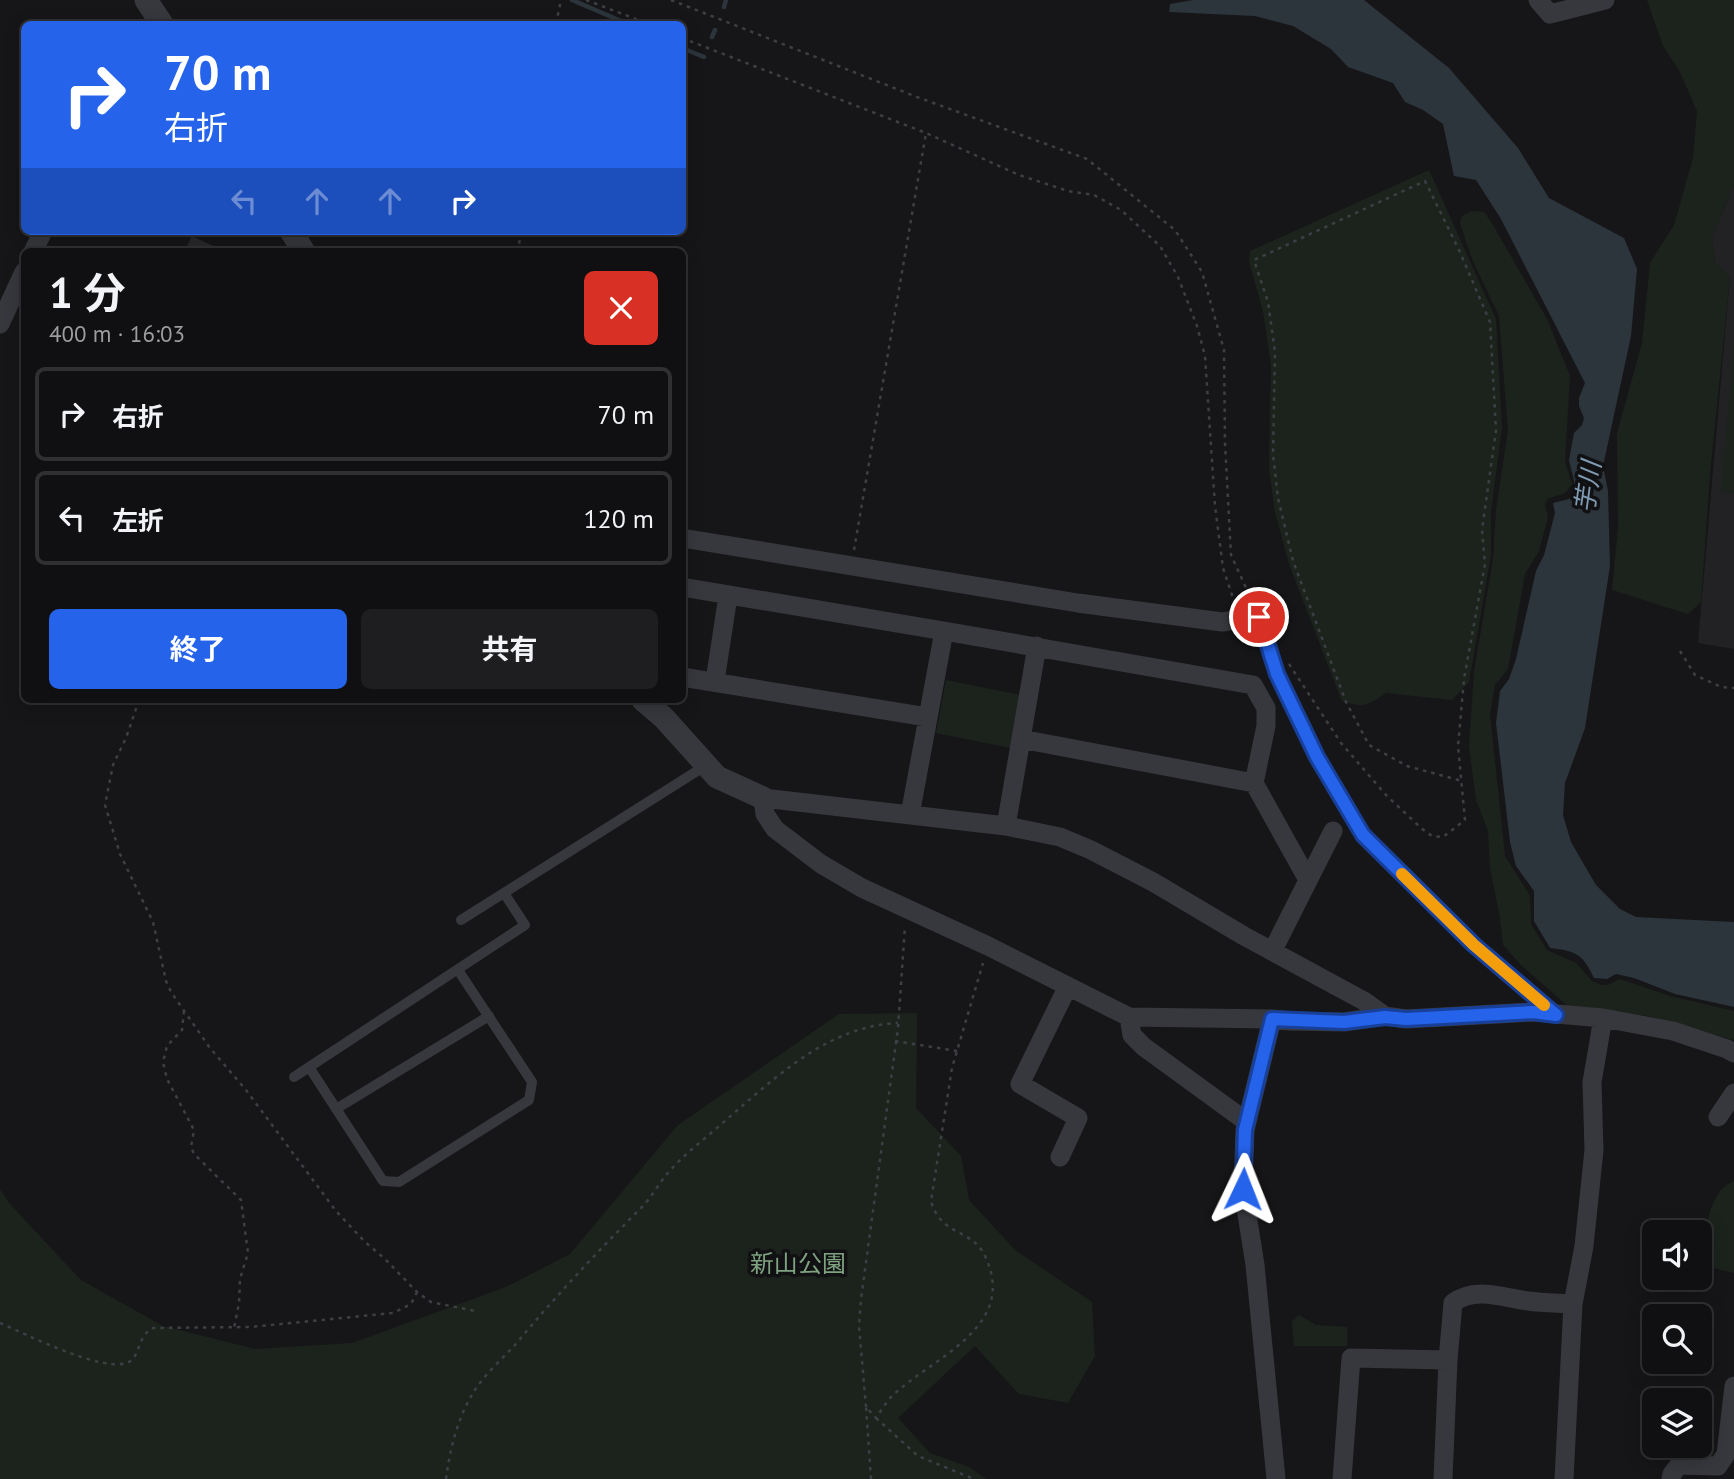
<!DOCTYPE html>
<html lang="ja">
<head>
<meta charset="utf-8">
<style>
  body { margin:0; font-family:"PT Sans","Noto Sans JP",sans-serif; background:#1e1e20; color:#f1f3f6; height:100vh; display:flex; flex-direction:column; font-size:26px; white-space:nowrap }
  * { box-sizing:border-box; margin:0 }
  p { font-size:23px; color:#9c9d9f }
  .icon { flex:none; width:38px; height:38px; fill:none; stroke:currentColor; stroke-width:2; stroke-linecap:round; stroke-linejoin:round }
  .map { position:relative; flex:1; overflow:hidden }
  .details { position:absolute; left:21px; top:248px; width:665px; height:455px; display:flex; flex-direction:column; background:#101012; border-radius:10px; box-shadow:0 4px 18px #0003,0 0 0 2px #303032 }
  .details>* { flex:none }
  .top-card { position:absolute; left:21px; top:21px; width:665px; height:214px; border-radius:10px; box-shadow:0 4px 18px #0003,0 0 0 2px #303032; background:#2563eb; color:#fff; overflow:hidden }
  .tools { position:absolute; left:1642px; top:1220px; display:grid; gap:14px }
  .tools a { display:grid; place-items:center; width:70px; height:70px; border-radius:10px; background:#101012; box-shadow:0 4px 18px #0003,0 0 0 2px #303032; font-size:35px }
  .pin { position:absolute; display:grid; place-items:center; width:60px; height:60px; color:#fff; margin:-30px; border:4px solid #fff; border-radius:50%; box-shadow:0 2px 7px #0007 }
  .me { position:absolute; width:77px; margin:-38px; rotate:2deg; stroke-linejoin:round; filter:drop-shadow(0 0 5px #0008) }
  .turn { display:flex; align-items:center; gap:24px; height:147px; padding:0 28px; font-size:32px }
  .turn .icon { width:91px; height:91px; stroke-width:2.5 }
  .turn b { display:block; font-size:49px; line-height:60px }
  .lanes { display:flex; align-items:center; height:66px; padding:0 28px; background:#0003; justify-content:center; gap:35px; direction:ltr }
  .lanes .off { opacity:.35 }
  .round { display:grid; place-items:center; flex:none; width:74px; height:74px; border-radius:10px; background:#1e1e20 }
  .overview { display:flex; align-items:center; justify-content:space-between; height:119px; padding:0 28px }
  h1 { font-size:42px; font-weight:700; line-height:52px }
  .button { display:flex; gap:14px; margin-top:auto; padding:14px 28px }
  .button a { flex:1; height:80px; border-radius:10px; background:#2563eb; color:#fff; font-size:28px; font-weight:700; line-height:80px; text-align:center }
  .button a+a { background:#1e1e20; color:#f1f3f6 }
  ul { padding:0; list-style:none }
  li { display:flex; align-items:center; gap:21px; height:94px; margin:0 14px 10px; padding:0 14px; border:4px solid #303032; border-radius:10px }
  li div { flex:1 }
  li b { display:block; font-size:26px }
  li em { font-style:normal }
  .map>svg:first-child { display:block }
  .built { fill:#222225 }
  .green { fill:#1c231d }
  .water { fill:#2c353c }
  .lines { fill:none; stroke-linecap:round; stroke-linejoin:round }
  .stream { stroke:#2c353c; stroke-width:4.5 }
  .building { fill:#29292c }
  .path { stroke:#3d3f44; stroke-width:2.5; stroke-dasharray:3.5 5; stroke-linecap:butt }
  .service { stroke:#37383d; stroke-width:10 }
  .minor { stroke:#37383d; stroke-width:19 }
  .tertiary { stroke:#37383d; stroke-width:23 }
  .route-casing { stroke:#184099; stroke-width:18 }
  .route { stroke:#2563eb; stroke-width:12 }
  .slow { stroke:#f59e0b; stroke-width:12 }
  .labels { text-anchor:middle; stroke-width:7; stroke-linejoin:round; paint-order:stroke }
  .park-label { font-size:24px; fill:#7fa381; stroke:#111113 }
  .water-label { font-size:26px; font-style:italic; fill:#7f9bb3; stroke:#111113 }
</style>
</head>
<body>
<div class="map">
<svg width="1734" height="1479" viewBox="0 0 1734 1479">
  <rect width="100%" height="100%" fill="#161618"/>
  <path class="built" d="M1734,185V649L1698,643L1730,277L1715,263L1712,237Z"/>
  <path class="green" d="M1647,0H1734V185L1712,237L1715,262L1730,277L1710,474L1701,602L1688,614L1612,590L1618,528L1617,433L1642,343L1650,263L1674,225L1693,158L1697,111L1679,70L1663,46Z
    M1429,170L1496,319L1502,428L1491,512V555L1469,682L1452,700L1386,693C1367,706 1365,708 1342,701L1290,567L1275,512L1269,469L1271,365L1263,311L1249,262L1250,251Z
    M1472,211L1484,212L1493,225L1547,319L1570,376L1565,461L1572,484L1565,493L1547,499L1545,506L1548,517L1539,551L1525,574L1508,669L1495,685L1490,714L1505,856L1530,896L1531,924L1547,950L1576,963L1592,981L1601,985H1608L1620,979L1670,996L1734,1011V1040L1648,1016L1570,1008L1521,965L1503,945L1500,918L1490,868L1488,831L1476,800L1469,746L1474,672L1493,559L1496,510L1508,430L1499,316L1472,259L1460,223L1462,216Z
    M1734,340V494L1721,492Z
    M946,680L1021,695L1011,748L936,733Z
    M917,1013L916,1108L961,1156L969,1200L1015,1250L1092,1302L1095,1356L1068,1403L1019,1394L975,1346L898,1418L930,1453L969,1467L986,1479H0V1189L9,1203L81,1280L163,1326L255,1349L352,1343L506,1287L570,1254L678,1125L839,1014Z
    M1734,1181V1273L1708,1267L1702,1258C1706,1234 1707,1191 1734,1181Z
    M1299,1315L1316,1325L1347,1327V1346H1294L1292,1321Z"/>
  <path class="water" d="M1193,0H1364L1449,68L1518,148L1549,198L1624,238L1637,269L1631,336L1603,466L1608,491L1610,566L1585,728L1565,783L1563,815L1571,842L1596,885L1620,909L1636,917L1734,922V1007L1675,994L1634,978L1616,974L1607,979L1594,978C1583,954 1576,951 1550,948L1534,921V891L1516,866L1510,842L1496,723L1500,691L1509,679L1516,659L1536,571L1544,555L1555,513L1553,503L1569,499L1574,490V481L1569,460L1574,433L1582,425L1584,418L1579,406V398L1585,383L1501,219L1476,180L1454,176L1443,124L1423,110L1405,102L1393,83L1348,67L1331,49L1293,26L1255,16L1169,12L1170,4Z"/>
  <g class="lines">
    <path class="stream" d="M572,0L628,24
      M724,7L726,0
      M712,37L715,30
      M682,48L704,57"/>
  </g>
  <path class="building" d="M192,236L226,252H184Z"/>
  <g class="lines">
    <path class="path" d="M586,0L649,24
      M671,0L917,97L1087,159L1175,230L1202,272L1224,350L1225,443L1231,555L1252,601
      M556,24L561,0
      M682,38L926,133L1019,175L1068,191L1094,195L1121,210L1160,246L1178,277L1197,326L1205,356L1215,506L1223,568L1235,604
      M518,252L521,231
      M854,550L926,133
      M1680,651L1695,675L1721,687L1734,688
      M1289,664L1341,743L1386,795L1421,828L1432,836L1443,837L1465,820L1458,746L1464,679L1485,564L1482,530L1496,430L1490,322L1459,250L1425,181L1254,260L1268,302L1275,352L1273,454L1278,498L1293,561L1346,702L1369,745L1407,766L1462,781
      M139,700L126,738L113,765L105,805L120,854L153,922L166,981L171,992L210,1048L246,1090L336,1211L365,1242L384,1258L417,1292L431,1302L475,1311
      M184,1011L182,1030L167,1046L163,1062L167,1079L194,1130L191,1147L194,1154L241,1200L248,1253L240,1279L239,1303L234,1328
      M895,1041L957,1051
      M0,1323C26,1334 104,1374 129,1362C141,1355 137,1336 153,1328L250,1327L393,1313L411,1304L417,1292
      M866,1407L859,1326L861,1299L898,1028L905,926
      M876,1418L918,1456L974,1479
      M446,1479C450,1449 457,1420 473,1393C483,1376 501,1360 515,1345C555,1297 597,1252 641,1208C651,1198 658,1185 667,1174C684,1154 706,1138 726,1120C776,1077 828,1026 898,1023
      M871,1479L866,1407L876,1418C881,1411 886,1402 892,1396C933,1357 1019,1327 985,1256C972,1228 941,1237 931,1201L952,1068L983,963"/>
    <path class="service" d="M1259,617L1277,674L1317,757L1362,835L1474,945L1550,1010
      M461,920L705,766
      M309,1067L383,1181L399,1182L529,1100L532,1082L458,970
      M294,1077L525,925L504,893
      M336,1109L489,1016"/>
    <path class="minor" d="M1538,0L1550,14L1605,0
      M33,252L43,231
      M0,324L24,272
      M682,538L1078,603L1222,622L1259,617
      M682,587L944,631
      M682,677L927,717
      M715,681L728,596
      M1021,739L1254,783
      M910,815L944,631L1253,685L1266,708V726L1254,783L1308,880
      M1006,826L1037,646
      M1273,950L1333,831
      M1385,1016L1364,1001L1244,936L1153,882L1091,850L1060,837L1006,826L763,798L765,814L775,829L821,864L862,888L988,946L1129,1017L1272,1019L1290,1021L1344,1022L1385,1016L1406,1019L1533,1012L1603,1018L1673,1031L1727,1049L1734,1053
      M1129,1017L1132,1035L1144,1047L1247,1122
      M1272,1019L1245,1130L1243,1189L1255,1265L1276,1479
      M1718,1117L1734,1093
      M1060,1157L1078,1118L1020,1084L1068,986
      M1342,1479L1351,1358L1448,1360
      M1443,1479L1448,1360L1453,1303C1476,1286 1503,1298 1528,1301C1543,1303 1558,1303 1573,1304
      M1564,1479L1573,1304L1584,1246L1594,1150L1592,1082L1603,1018
      M1671,1479L1672,1474L1679,1465L1718,1466L1726,1454L1734,1386"/>
    <path class="tertiary" d="M146,0L162,24
      M291,231L304,252
      M643,700L664,718L717,777L763,798"/>
  </g>
  <g class="lines">
    <g class="route-casing">
      <path id="route" d="M1243,1189L1245,1130L1272,1019L1344,1022L1385,1017L1406,1019L1533,1012L1556,1015L1474,945L1363,835L1317,757L1277,674L1259,617"/>
    </g>
    <use href="#route" class="route"/>
    <path class="slow" d="M1402,874L1474,945L1544,1005"/>
  </g>
  <g class="labels">
    <g class="park-label">
      <text x="798" y="1272">新山公園</text>
    </g>
    <g class="water-label">
      <text transform="translate(1588 487) rotate(-82)" y="9">芋川</text>
    </g>
  </g>
</svg>
<div class="tools">
<a><svg class="icon" aria-label="sound" viewBox="0 0 24 24"><path d="M4 9h4l5-4v14l-5-4H4zM17 9q2 3 0 6"/></svg></a>
<a><svg class="icon" aria-label="search" viewBox="0 0 24 24"><circle cx="10" cy="10" r="6"/><path d="M15 15l6 6"/></svg></a>
<a><svg class="icon" aria-label="layers" viewBox="0 0 24 24"><path d="M12 4l9 5-9 5-9-5zM3 14l9 5 9-5"/></svg></a>
</div>
<div class="pin" style="left:1259px;top:617px;background:#d93025"><svg class="icon" aria-label="arrive" viewBox="0 0 24 24"><path d="M6 21V4h12l-3 4 3 4H6"/></svg></div>
<svg class="me" style="left:1243px;top:1189px" viewBox="-20 -20 40 40"><path d="M0-17L14 15 0 8-14 15z" fill="#2563eb" stroke="#fff" stroke-width="4"/></svg>
<div class="top-card">
<div class="turn"><svg class="icon" aria-label="right" viewBox="0 0 24 24"><path d="M7 20v-9h11M14 6l5 5-5 5"/></svg><div><b>70 m</b>右折</div></div>
<div class="lanes"><svg class="icon off" aria-label="left" viewBox="0 0 24 24"><path d="M17 20v-9H6M10 6l-5 5 5 5"/></svg><svg class="icon off" aria-label="ahead" viewBox="0 0 24 24"><path d="M12 20V5M6 11l6-6 6 6"/></svg><svg class="icon off" aria-label="ahead" viewBox="0 0 24 24"><path d="M12 20V5M6 11l6-6 6 6"/></svg><svg class="icon" aria-label="right" viewBox="0 0 24 24"><path d="M7 20v-9h11M14 6l5 5-5 5"/></svg></div>
</div>
<section class="details">
<div class="overview"><div><h1>1 分</h1><p>400 m · 16:03</p></div><a class="round" style="background:#d93025;color:#fff"><svg class="icon" aria-label="close" viewBox="0 0 24 24"><path d="M6 6l12 12M18 6L6 18"/></svg></a></div>
<ul>
<li><svg class="icon" aria-label="right" viewBox="0 0 24 24"><path d="M7 20v-9h11M14 6l5 5-5 5"/></svg><div><b>右折</b></div><em>70 m</em></li>
<li><svg class="icon" aria-label="left" viewBox="0 0 24 24"><path d="M17 20v-9H6M10 6l-5 5 5 5"/></svg><div><b>左折</b></div><em>120 m</em></li>
</ul>
<div class="button"><a>終了</a><a>共有</a></div>
</section>
</div>
</body>
</html>
